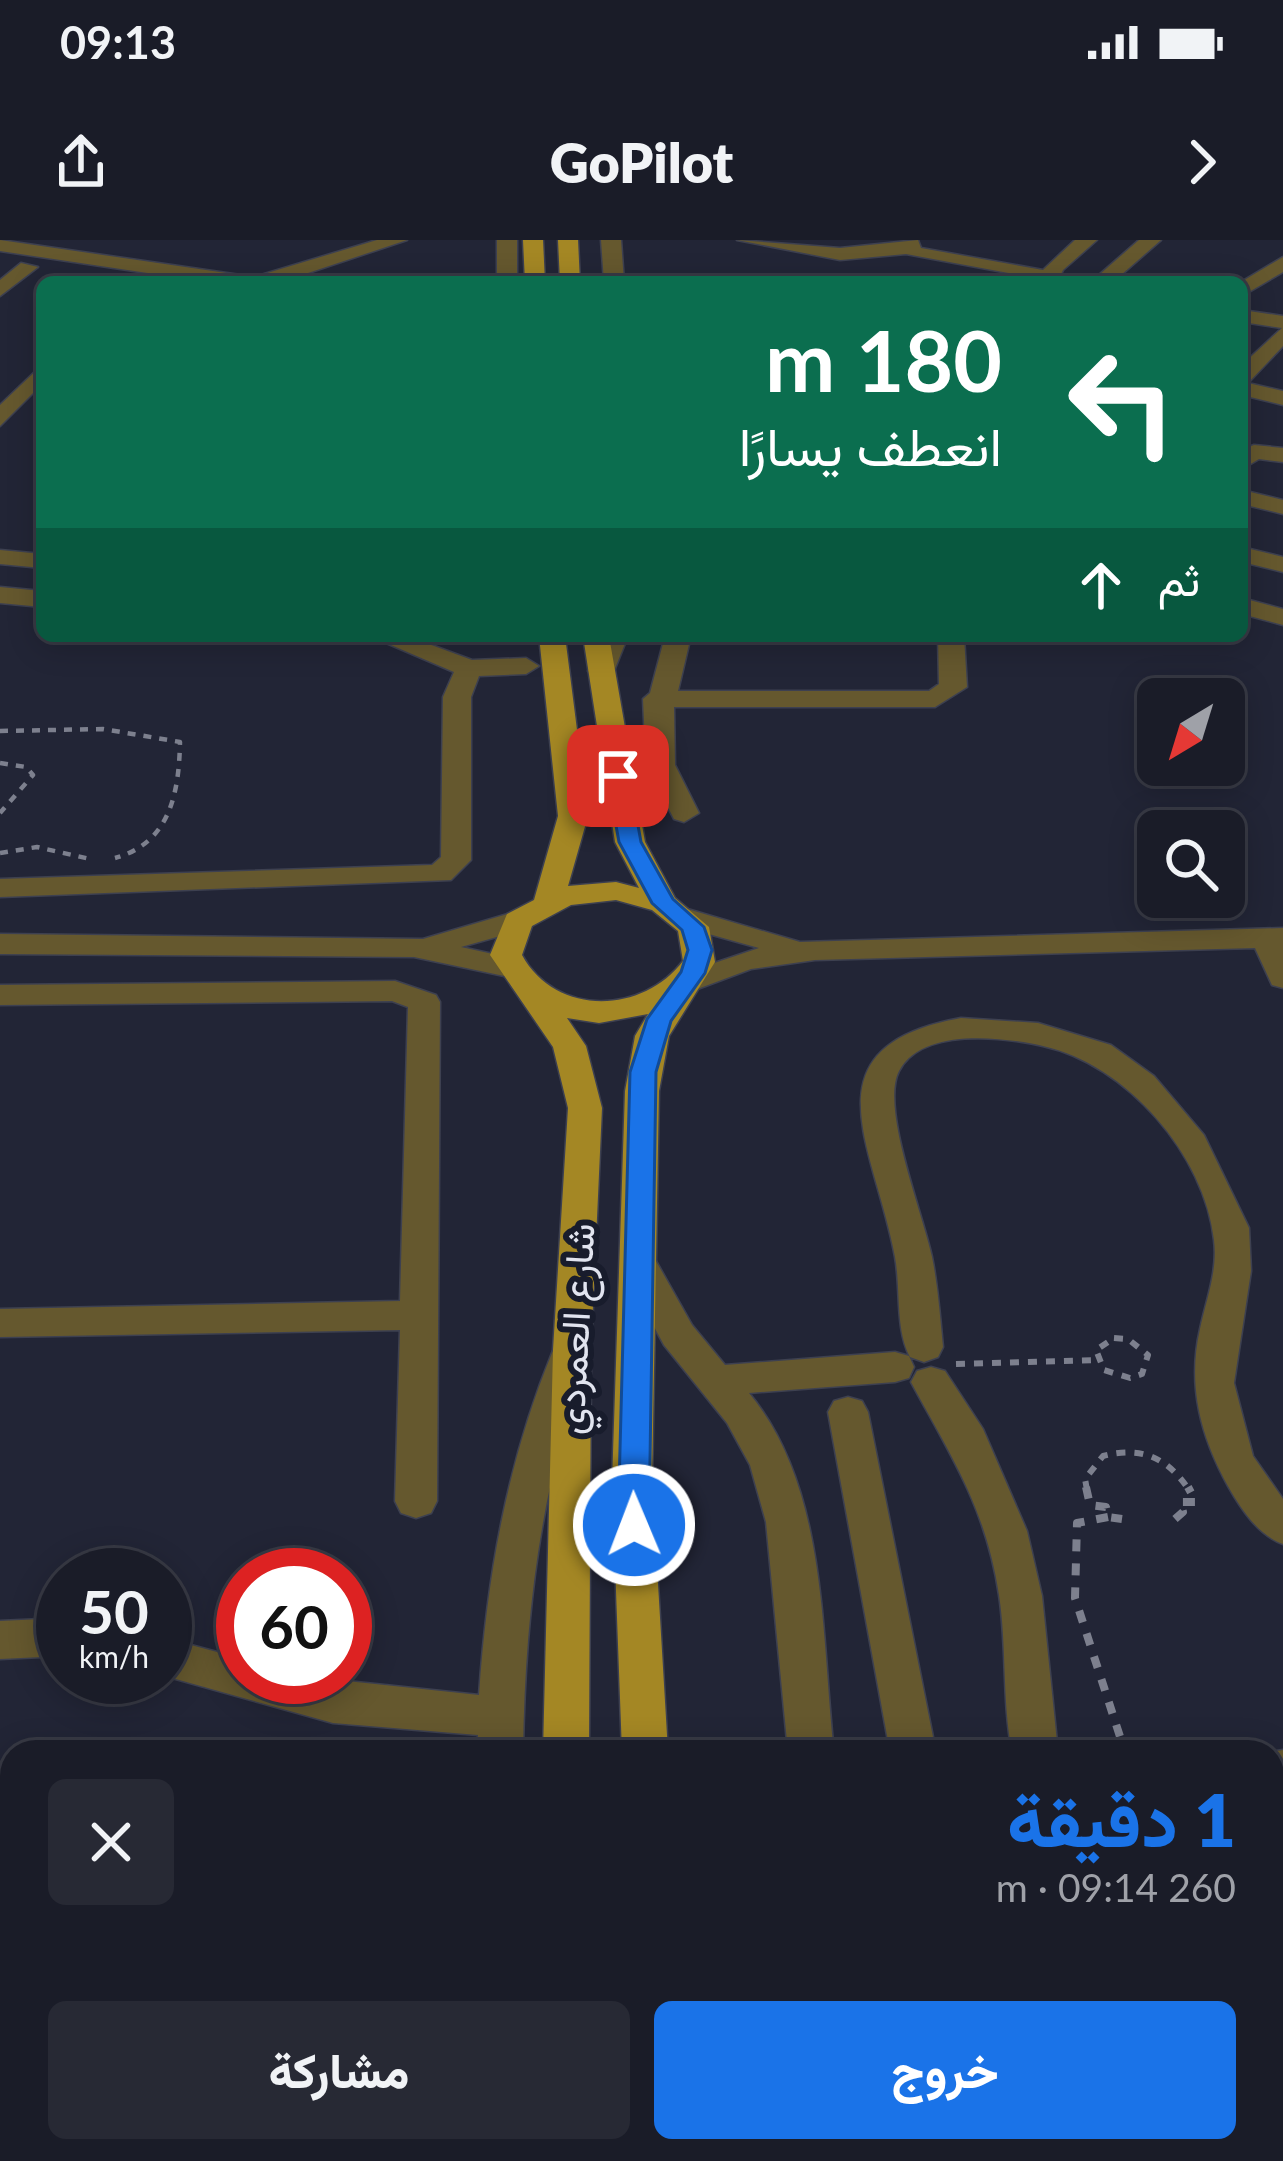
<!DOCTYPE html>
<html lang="ar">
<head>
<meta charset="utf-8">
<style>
  body { margin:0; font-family:Lato,Vazirmatn,sans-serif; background:#272934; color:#f1f3f6; direction:rtl; height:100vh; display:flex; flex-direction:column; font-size:45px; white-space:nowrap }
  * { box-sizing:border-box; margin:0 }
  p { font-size:39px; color:#9fa1a8 }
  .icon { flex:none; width:66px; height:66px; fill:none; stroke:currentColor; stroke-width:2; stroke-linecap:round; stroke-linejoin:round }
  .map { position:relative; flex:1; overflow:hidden; direction:ltr }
  .sheet { position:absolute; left:0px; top:1500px; width:1284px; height:423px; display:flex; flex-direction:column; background:#1a1c28; border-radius:36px 36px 0 0; box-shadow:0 6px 30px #0003,0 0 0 3px #383a45; direction:rtl }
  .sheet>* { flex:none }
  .banner { position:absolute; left:36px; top:36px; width:1212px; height:366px; border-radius:18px; box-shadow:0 6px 30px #0003,0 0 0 3px #383a45; direction:rtl; background:#0b6e4f; color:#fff; overflow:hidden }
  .needle { width:78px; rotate:218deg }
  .buttons { position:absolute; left:1137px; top:438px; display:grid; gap:24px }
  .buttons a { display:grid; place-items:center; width:108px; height:108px; border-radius:18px; background:#1a1c28; box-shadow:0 6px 30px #0003,0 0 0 3px #383a45; font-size:60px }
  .speed { position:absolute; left:36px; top:1308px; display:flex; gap:24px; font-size:60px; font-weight:700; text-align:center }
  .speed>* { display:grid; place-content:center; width:156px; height:156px; border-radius:50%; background:#1a1c28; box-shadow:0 6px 30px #0003,0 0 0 3px #383a45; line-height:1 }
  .speed small { font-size:30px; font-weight:400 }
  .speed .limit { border:18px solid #d22; background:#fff; color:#111 }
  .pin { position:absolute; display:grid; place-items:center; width:102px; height:102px; color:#fff; margin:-51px; border-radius:24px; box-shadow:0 6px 18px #0006 }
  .me { position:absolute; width:132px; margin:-66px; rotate:359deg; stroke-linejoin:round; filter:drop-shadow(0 0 9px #0008) }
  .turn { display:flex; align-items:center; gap:42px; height:252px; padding:0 48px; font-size:54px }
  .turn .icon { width:156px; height:156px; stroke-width:2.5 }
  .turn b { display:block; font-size:84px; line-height:102px }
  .then { display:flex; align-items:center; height:114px; padding:0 48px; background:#0003; gap:24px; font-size:45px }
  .round { display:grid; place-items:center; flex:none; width:126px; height:126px; border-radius:18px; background:#272934 }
  .summary { display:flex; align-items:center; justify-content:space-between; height:204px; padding:0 48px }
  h1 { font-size:72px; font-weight:800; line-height:90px; color:#1a73e8 }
  .primary-button { display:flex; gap:24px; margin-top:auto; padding:24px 48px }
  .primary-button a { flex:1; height:138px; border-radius:18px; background:#1a73e8; color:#fff; font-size:48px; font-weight:800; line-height:138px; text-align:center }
  .primary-button a+a { background:#272934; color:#f1f3f6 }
  .status { display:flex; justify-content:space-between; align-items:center; height:84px; padding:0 60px; background:#1a1c28; direction:ltr }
  .status svg { height:33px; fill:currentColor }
  header { display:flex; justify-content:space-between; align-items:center; height:156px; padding:0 48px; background:#1a1c28; font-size:54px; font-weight:800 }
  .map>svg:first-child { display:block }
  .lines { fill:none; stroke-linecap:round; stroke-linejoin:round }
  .minor-casing { stroke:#3d4050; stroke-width:3 }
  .major-casing { stroke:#3d4050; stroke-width:3 }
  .path-far2 { stroke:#7d808e; stroke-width:4.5; stroke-dasharray:8 8; stroke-linecap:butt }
  .path-far1 { stroke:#7d808e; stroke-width:6; stroke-dasharray:9 9; stroke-linecap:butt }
  .path { stroke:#7d808e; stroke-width:8; stroke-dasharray:12 12; stroke-linecap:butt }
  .minor { fill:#65582e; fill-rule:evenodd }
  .major { fill:#a48724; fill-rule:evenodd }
  .route { fill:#1a73e8; stroke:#114b97; stroke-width:3 }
  .labels { text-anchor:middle; stroke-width:12; stroke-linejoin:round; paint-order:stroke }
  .street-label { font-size:39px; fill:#e1e4ef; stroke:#181c2c }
</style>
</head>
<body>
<div class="status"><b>09:13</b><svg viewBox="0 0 49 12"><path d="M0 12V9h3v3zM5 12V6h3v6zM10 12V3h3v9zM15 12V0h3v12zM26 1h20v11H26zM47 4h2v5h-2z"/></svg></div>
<header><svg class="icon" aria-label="forward" viewBox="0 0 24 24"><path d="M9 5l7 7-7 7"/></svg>GoPilot<svg class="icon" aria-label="share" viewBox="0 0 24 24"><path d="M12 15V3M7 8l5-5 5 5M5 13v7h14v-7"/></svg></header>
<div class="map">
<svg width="1283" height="1921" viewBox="0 0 1283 1921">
  <rect width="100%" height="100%" fill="#222536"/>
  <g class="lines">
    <g class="minor-casing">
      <path id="minor" d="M0,0L254,37L377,0H407L281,42H208L0,11Z
        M497,0H517V42H497Z
        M601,0H621L624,42H604Z
        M737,0L840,8L918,0L921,8L1043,30L1075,0H1097L1063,30L1057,42L906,14L840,20Z
        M1139,0H1161L1113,42H1091Z
        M1283,17V32L1242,56L1241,42Z
        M21,23L38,27L0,56V40Z
        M1242,70L1283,76V106L1248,143L1283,151V165L1242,155V125L1282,88L1242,82Z
        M42,125V144L0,186V165Z
        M1254,205L1283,208V222L1259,219L1242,229V210Z
        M1242,250L1283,260V274L1242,264Z
        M1242,307L1283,317V332L1242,322Z
        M0,310L42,314V328L0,324Z
        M0,347L42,351V367L0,363Z
        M1242,358L1283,369V385L1242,374Z
        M370,396H407L472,420L526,418L539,426L526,434L479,436L471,457V620L451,640L0,657V639L432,625L441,617L443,457L454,432Z
        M602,396H628L614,431L601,439L588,431Z
        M665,396H691L678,451H929L939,444L938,396H964L967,447L935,467H674L675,525L699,573L684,582L674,579L646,525L643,459L650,453Z
        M684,668L800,702L1283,688V748L1272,745L1255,708L815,720L751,729L684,754L668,744L673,737L759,708L673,684L668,677Z
        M518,671L534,681L529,688L461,707L520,720L525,727L509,737L414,717L0,714V694L423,699Z
        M395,741L436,755L440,762L437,1261L431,1273L416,1278L401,1273L395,1261L400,1090L0,1097V1069L400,1061L408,767L392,761L0,765V745Z
        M961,778L1038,783L1111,805L1154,836L1204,895L1249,988L1251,1031L1234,1143L1253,1216L1283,1259V1304C1258,1295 1241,1269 1228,1246C1201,1197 1187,1146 1200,1089C1206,1060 1218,1031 1214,1000C1205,915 1126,824 1043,806C1003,797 922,787 899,831C880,867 923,974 932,1017C938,1046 940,1077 943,1107L938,1117L924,1122L910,1117C895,1089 901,1049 895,1017C875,906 802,807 961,778Z
        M639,1010L652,1014L692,1085L725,1125L895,1112L909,1116L914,1127L909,1138L895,1142L749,1153C828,1248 821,1396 834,1512H788L766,1282L750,1225L727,1183L664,1105L620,1024L626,1014Z
        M571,1098L585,1103L590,1113C540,1242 525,1375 523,1512H477L478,1495L333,1483L165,1436V1398L243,1419V1437H309L479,1455C487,1337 507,1223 552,1113L557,1103Z
        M931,1127L945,1131L983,1189L1027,1291L1042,1356L1058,1512H1012C1002,1460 1007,1407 999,1355C986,1268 951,1216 911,1142L917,1131Z
        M848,1157L862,1161L868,1172L936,1512H890L828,1172L834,1161Z
        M63,1378V1416L0,1419V1381Z
        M1283,1510V1552L1272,1553L1270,1512Z
        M1283,1626V1672L1272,1673V1627Z
        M12,1896V1911H58L56,1921H4Z
        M473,1911H525V1921H473Z
        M832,1911H884L886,1921H834Z"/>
    </g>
    <g class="major-casing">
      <path id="major" d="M523,0H543L545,42H525Z
        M558,0H578L580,42H560Z
        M539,396H565L588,576L568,646L616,642L639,648L615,602L583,396H609L645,602L675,658L709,687L715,722L669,796L659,851L652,1243L668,1512H622L612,1243L625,851L635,796L648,774L599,783L567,778L586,806L602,868L591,1110L589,1512H543L553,1110L568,868L553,807L490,715L507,674L534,660L558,576ZM616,660L652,670L678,691L683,721C642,775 555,776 522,715L532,686L571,665Z
        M546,1911H598V1921H546Z
        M641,1911H693L694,1921H642Z"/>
    </g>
    <path class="path-far2" d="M0,491L103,489L180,502C179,553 170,603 115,618
      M0,523L26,527L33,535L0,573
      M0,613L37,607L90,619"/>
    <path class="path-far1" d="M1114,1098L1128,1099L1148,1115L1142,1134L1130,1138L1104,1130L1096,1110Z
      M956,1124L1097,1120
      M1087,1250L1085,1239L1103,1216C1141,1206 1167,1217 1189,1250"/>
    <path class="path" d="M1086,1247L1090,1265L1106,1267L1108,1277L1122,1279
      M1108,1277L1077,1283L1075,1358L1125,1512
      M1175,1279L1183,1272L1180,1262H1196L1188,1247
      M1283,1576L1276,1593L1283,1606"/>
    <use href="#minor" class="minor"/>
    <use href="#major" class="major"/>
  </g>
  <path class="route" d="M618,530L629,536L641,602L673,659L704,687L712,710L705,733L671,781L656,832L649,1285L634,1298L618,1285L630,832L647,779L681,732L688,710L682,690L652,663L619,602L607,536Z"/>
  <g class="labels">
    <g class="street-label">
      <text transform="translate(575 1089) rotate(-87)" y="14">شارع العمردي</text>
    </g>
  </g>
</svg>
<div class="buttons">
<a><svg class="needle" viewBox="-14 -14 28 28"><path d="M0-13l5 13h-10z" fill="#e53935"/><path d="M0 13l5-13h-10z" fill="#9fa1a8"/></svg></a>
<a><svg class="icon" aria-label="search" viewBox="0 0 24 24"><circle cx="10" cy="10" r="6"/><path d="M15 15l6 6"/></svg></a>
</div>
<div class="speed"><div>50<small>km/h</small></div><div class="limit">60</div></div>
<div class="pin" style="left:618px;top:536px;background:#d93025"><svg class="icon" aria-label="arrive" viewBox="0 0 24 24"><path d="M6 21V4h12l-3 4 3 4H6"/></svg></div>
<svg class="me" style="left:634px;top:1285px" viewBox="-20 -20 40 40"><circle r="17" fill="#1a73e8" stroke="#fff" stroke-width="3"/><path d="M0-11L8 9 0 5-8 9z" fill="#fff"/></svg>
<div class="banner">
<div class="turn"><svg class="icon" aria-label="left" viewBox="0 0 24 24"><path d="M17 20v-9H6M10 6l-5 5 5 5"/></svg><div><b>180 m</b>انعطف يسارًا</div></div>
<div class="then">ثم<svg class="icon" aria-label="ahead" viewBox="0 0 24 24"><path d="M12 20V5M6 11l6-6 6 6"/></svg></div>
</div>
<section class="sheet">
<div class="summary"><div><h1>1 دقيقة</h1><p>260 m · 09:14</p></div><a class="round"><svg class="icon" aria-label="close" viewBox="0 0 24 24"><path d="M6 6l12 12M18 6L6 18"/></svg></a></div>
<div class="primary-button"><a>خروج</a><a>مشاركة</a></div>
</section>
</div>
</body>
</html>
